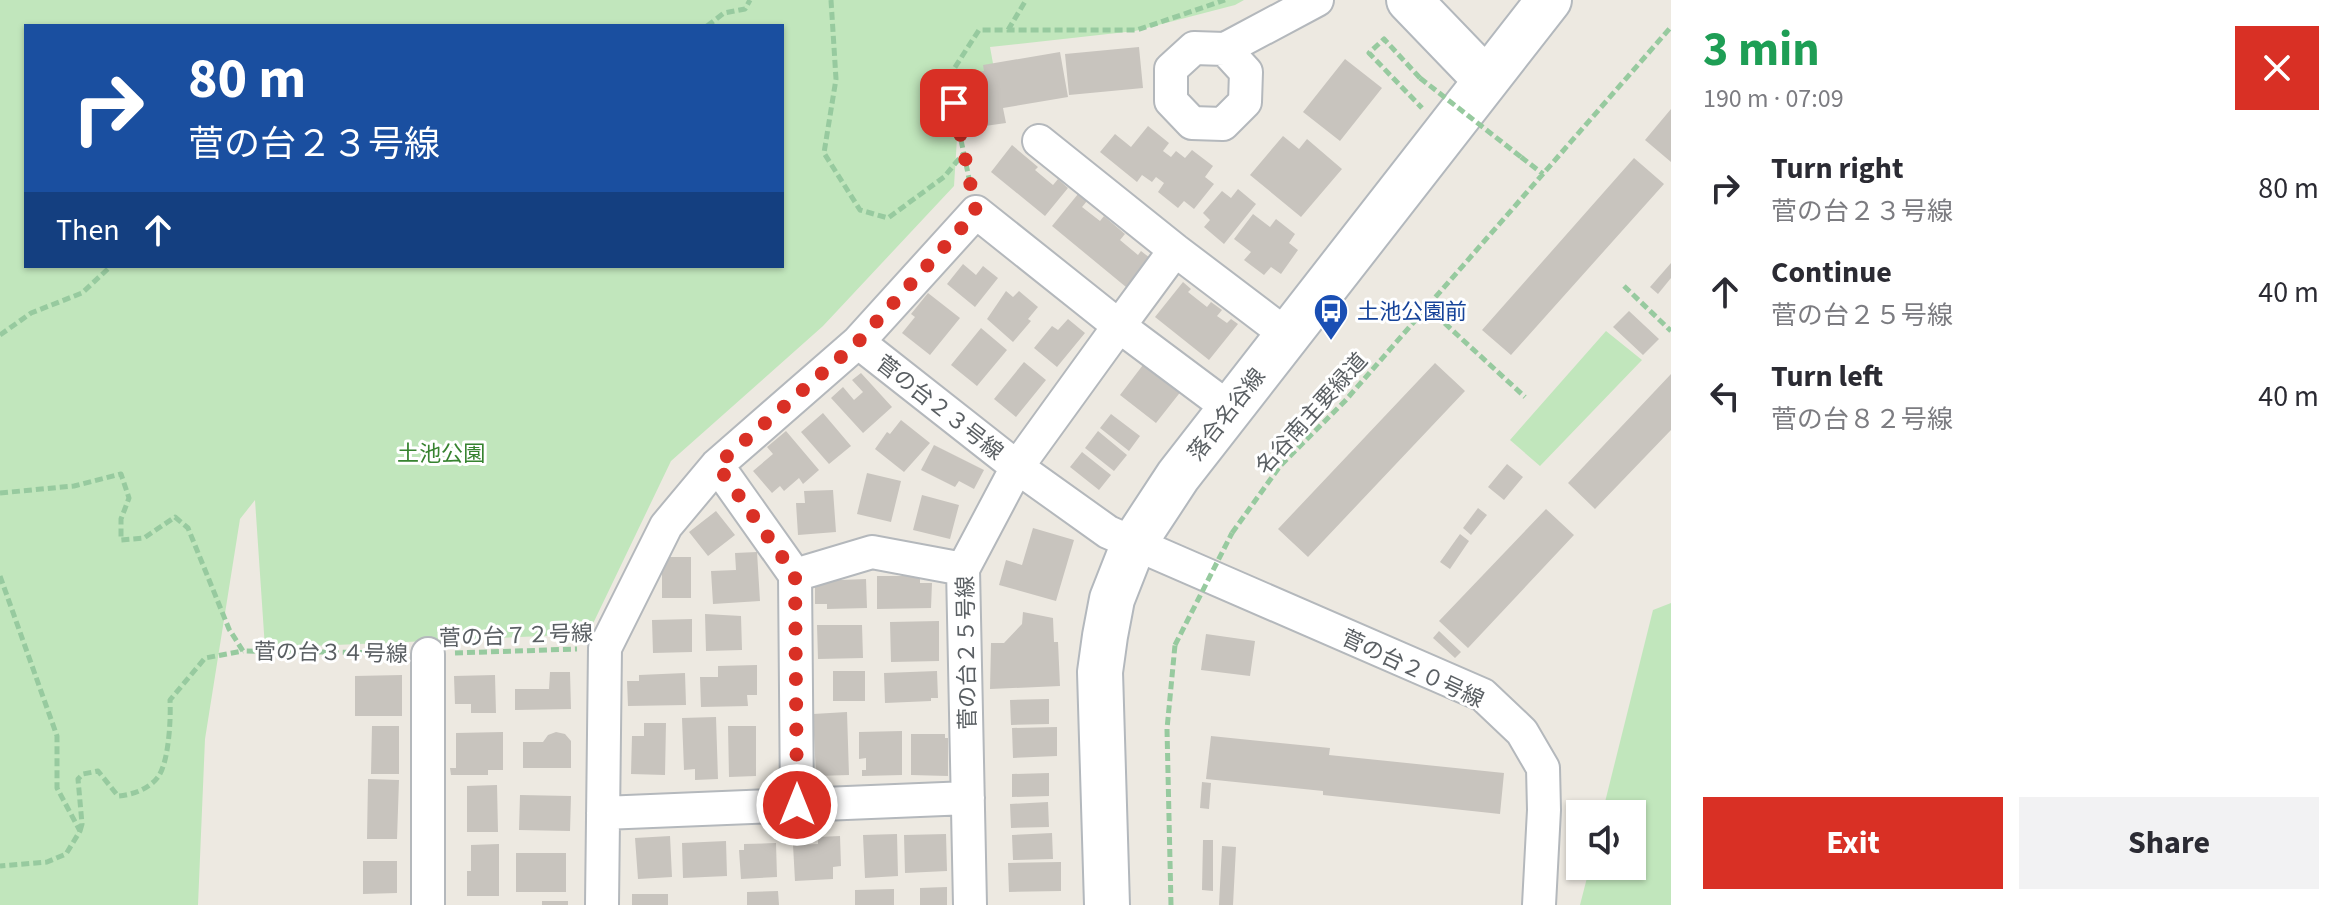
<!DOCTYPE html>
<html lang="en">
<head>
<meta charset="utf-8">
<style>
  body { margin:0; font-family:"Source Sans 3","Noto Sans JP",sans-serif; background:#f2f2f3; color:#2b2b33; height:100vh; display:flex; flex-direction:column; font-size:30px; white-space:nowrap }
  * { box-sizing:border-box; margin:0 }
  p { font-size:26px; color:#7c7c81 }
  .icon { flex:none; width:44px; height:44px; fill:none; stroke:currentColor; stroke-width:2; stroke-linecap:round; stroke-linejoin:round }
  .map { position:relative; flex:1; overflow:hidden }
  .details { display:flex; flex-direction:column; background:#fff; width:680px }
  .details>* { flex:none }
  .guide { position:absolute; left:24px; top:24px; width:760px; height:244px; border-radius:0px; box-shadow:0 2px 6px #0004; background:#1a4fa0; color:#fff; overflow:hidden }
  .buttons { position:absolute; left:1566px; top:800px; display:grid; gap:16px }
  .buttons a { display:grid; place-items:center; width:80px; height:80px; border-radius:0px; background:#fff; box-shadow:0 2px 6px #0004; font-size:40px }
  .pin { position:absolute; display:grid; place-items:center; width:68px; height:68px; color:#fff; margin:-34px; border-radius:16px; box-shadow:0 4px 12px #0006 }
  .me { position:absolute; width:88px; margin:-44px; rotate:0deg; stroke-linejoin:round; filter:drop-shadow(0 0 6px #0008) }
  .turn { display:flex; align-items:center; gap:28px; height:168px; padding:0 32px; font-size:36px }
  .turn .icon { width:104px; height:104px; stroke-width:2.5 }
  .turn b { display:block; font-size:56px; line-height:68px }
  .then { display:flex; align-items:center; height:76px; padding:0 32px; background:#0003; gap:16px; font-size:30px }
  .round { display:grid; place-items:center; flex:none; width:84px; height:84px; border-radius:0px; background:#f2f2f3 }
  .overview { display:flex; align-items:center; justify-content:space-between; height:136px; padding:0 32px }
  h1 { font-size:48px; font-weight:700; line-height:60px; color:#1e9e55 }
  .cta { display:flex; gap:16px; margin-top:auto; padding:16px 32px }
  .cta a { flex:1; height:92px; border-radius:0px; background:#d93025; color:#fff; font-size:32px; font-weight:700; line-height:92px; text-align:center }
  .cta a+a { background:#f2f2f3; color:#2b2b33 }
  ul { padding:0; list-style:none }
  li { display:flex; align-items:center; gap:24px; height:104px; padding:0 32px }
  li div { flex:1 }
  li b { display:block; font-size:30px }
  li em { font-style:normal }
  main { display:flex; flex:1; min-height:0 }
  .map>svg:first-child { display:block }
  .green { fill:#c1e6bc; fill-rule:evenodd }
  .building { fill:#c8c4be }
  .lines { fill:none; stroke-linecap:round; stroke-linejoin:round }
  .street-casing { stroke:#b4b8bc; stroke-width:36 }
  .secondary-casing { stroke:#b3b8bd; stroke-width:48 }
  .path { stroke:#97ca9f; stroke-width:5; stroke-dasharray:8 4; stroke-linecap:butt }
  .street { stroke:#fff; stroke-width:32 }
  .secondary { stroke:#fff; stroke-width:44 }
  .path-bridge { stroke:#97ca9f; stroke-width:5; stroke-dasharray:8 4; stroke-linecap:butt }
  .route { stroke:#d93025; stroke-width:14; stroke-dasharray:0 25.2 }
  .labels { text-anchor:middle; stroke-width:6; stroke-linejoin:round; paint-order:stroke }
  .transit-label { font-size:22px; fill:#164399; stroke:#fff; text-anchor:start }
  .street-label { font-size:22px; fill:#5a5f63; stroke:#fff }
  .park-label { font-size:22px; fill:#378330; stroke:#fff }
</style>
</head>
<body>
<main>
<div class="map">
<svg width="1671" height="905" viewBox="0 0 1671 905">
  <rect width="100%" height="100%" fill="#ede9e1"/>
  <path class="green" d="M0,0H1244L1235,5L1135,31L990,47L994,69L957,138L954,186L823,326L671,461L588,634L265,648L255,500L240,519L205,739L198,905H0ZM26,26H782V266H26Z
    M1606,331L1642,360L1540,466L1510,440Z
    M1671,603V905H1580L1590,866H1632V814H1602L1653,610Z"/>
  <path class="building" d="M1139,47L1143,88L1069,95L1065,54Z
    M1060,52L1068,97L1003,108L1006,123L985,126L976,72L984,71L983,65Z
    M1345,59L1382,88L1340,141L1303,112Z
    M1671,109V162L1645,140Z
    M1148,126L1169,143L1163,151L1171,157L1176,151L1185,158L1192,150L1213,166L1205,177L1214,184L1194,209L1184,201L1178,208L1158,192L1164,183L1156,177L1152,182L1142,175L1137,182L1100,152L1115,134L1131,147Z
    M1283,136L1299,149L1307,139L1342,169L1301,217L1250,175Z
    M1012,145L1038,167L1035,170L1053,185L1058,179L1068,188L1045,216L991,172Z
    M1634,158L1664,184L1511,355L1482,330Z
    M1238,189L1256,204L1224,244L1204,227L1210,220L1203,213L1222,191L1231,198Z
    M1078,194L1087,201L1082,207L1100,221L1104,216L1125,234L1120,240L1138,255L1141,251L1150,258L1126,287L1052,226Z
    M1253,214L1270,227L1276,219L1295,234L1289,243L1298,250L1281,274L1271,267L1264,275L1244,260L1251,252L1234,239Z
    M1671,263V278L1658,294L1650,287Z
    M963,264L976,275L983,266L998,278L975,307L947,284Z
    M1183,282L1191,289L1188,292L1207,307L1211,302L1222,310L1217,316L1227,323L1231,319L1238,324L1209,360L1155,317Z
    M1006,291L1013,297L1019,291L1038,307L1028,319L1031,321L1013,342L987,319Z
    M928,293L960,318L930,355L902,333L915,317L911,314Z
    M1629,311L1659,339L1643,355L1613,327Z
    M1068,319L1085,333L1057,367L1034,348L1052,326L1058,330Z
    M981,328L1007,350L977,386L951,365Z
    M1146,361L1182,390L1156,423L1120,395Z
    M1024,362L1046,380L1016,417L994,399Z
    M1435,363L1465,391L1308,557L1278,529Z
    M861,373L892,407L863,433L831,398L843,387L854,400L863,392L852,380Z
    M1671,374V430L1595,509L1568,483Z
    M823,413L851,446L829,464L801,432Z
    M1111,414L1140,436L1129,451L1100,428Z
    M901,420L930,443L904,472L875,449L887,432L890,434Z
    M786,431L819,470L803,484L799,478L784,491L780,486L772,493L753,471L773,454L767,447Z
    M1098,431L1127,455L1114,471L1085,448Z
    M934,445L984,470L974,489L959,481L955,487L921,470Z
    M1082,452L1111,475L1099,490L1070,467Z
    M1507,464L1523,477L1504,500L1488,487Z
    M867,473L901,481L891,522L857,514Z
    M833,490L836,532L798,535L796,503H805L804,491Z
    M922,495L959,505L950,539L913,530Z
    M1478,508L1487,515L1471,535L1463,528Z
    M1546,509L1574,535L1468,648L1439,621Z
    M716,511L735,535L708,556L689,532Z
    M1033,528L1074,540L1056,601L999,585L1006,560L1022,565Z
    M1460,534L1469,541L1450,569L1440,562Z
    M757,552L760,601L713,604L711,571L736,570L735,553Z
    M662,557H691V598H662Z
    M877,576H920V583H932L931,608L877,609Z
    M866,579L867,608L827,609V604H815V581Z
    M1023,612L1053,618L1054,642H1058L1060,686L990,689L991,643H1004L1022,624Z
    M705,614L741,616L742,650L706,651Z
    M692,619V652L653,653L652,620Z
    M939,621V661L891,662L890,622Z
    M817,625H862L863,658L818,659Z
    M1439,631L1461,652L1455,658L1433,638Z
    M1206,634L1255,641L1250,676L1201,670Z
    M757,665V695H747L748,706L701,707L700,677H718V666Z
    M833,671H865V701H833Z
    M937,671L938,698H931V701L885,703L884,673Z
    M550,672H570L571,709L515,710V689H549Z
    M685,673L686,705L628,706L627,681H639V675Z
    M402,675V716H355V676Z
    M495,675L496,713H471V704H455L454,676Z
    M1049,699V724L1011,725L1010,700Z
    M847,712L849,775L816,776L813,714Z
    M716,717L718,779L695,780V769L684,770L682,718Z
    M644,723H666L665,775L631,774L632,736H644Z
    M372,726H399V774H371Z
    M728,726H756V776L729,777Z
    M1057,727V756L1013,758L1012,728Z
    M902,731V775L862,776V770H866V758L859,759V732Z
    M503,732V770H488V775H451L450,768H456V733Z
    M556,732L565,734L571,741V768H523V742H543L548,735Z
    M911,734H945V738H948V776L911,775Z
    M1211,736L1330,748L1329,755L1504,773L1500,814L1323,795V791L1206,779Z
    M1049,773V796L1012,797V774Z
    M368,779L399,780L397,839H367Z
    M1202,782L1211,783L1209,809L1200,808Z
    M497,785L498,832H467V786Z
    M520,795L571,796L570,831L519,830Z
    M1048,802L1049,827L1011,828L1010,804Z
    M1052,833L1053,859L1013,860L1012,835Z
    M897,834L898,876L865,878L863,835Z
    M946,834L947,871L905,873L904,835Z
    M670,836L672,877L638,879L635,838Z
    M840,836L841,866L833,867V879L795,881L793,845L818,844V837Z
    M1203,840H1213V891L1202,890Z
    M726,841L727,876L683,878L682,843Z
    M776,843L777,877L741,879L739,850H744V844Z
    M499,844V896H467V871H471V845Z
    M1222,846L1236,847L1233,905H1219Z
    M516,853H566V892H516Z
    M363,861H397V893L363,894Z
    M1061,862V891L1009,892L1008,863Z
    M947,887V905H920V888Z
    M894,889V905H855V890Z
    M778,891L779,905H747V892Z
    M632,894H668V905H632Z
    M542,901H568V905H542Z"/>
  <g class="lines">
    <g class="street-casing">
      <path id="street" d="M1225,49L1246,72L1245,102L1223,124L1192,123L1171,101V69L1194,48L1225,49L1317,0
        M1039,141L1175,250L1287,335
        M1175,250L1119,326L1230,409
        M858,342L976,212L1119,326L1017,467L963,569L970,905
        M717,465L795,575L797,805
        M795,575L872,552L963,569
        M603,813L968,798
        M428,905V654
        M602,905L605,648L666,526L717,465L858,342L1017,467L1108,532L1483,695L1522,732L1543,768L1544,810L1539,905"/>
    </g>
    <g class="secondary-casing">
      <path id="secondary" d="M1409,0L1486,80
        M1107,905L1100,672L1105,636L1112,599L1134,543L1178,476L1549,0"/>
    </g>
    <path class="path" d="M831,0L836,79L824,153L860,210L888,218L944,177L963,154
      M707,26L724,13L745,9L750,0
      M1008,30L1026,0
      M1420,78L1384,39L1369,53L1422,108
      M1521,157L1543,174
      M970,183L948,78L979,30H1137L1225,0
      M1624,286L1671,331
      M1427,307L1525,397
      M0,335L31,313L82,293L111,266
      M0,493L74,486L121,474L129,498L121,519V540L144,538L175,517L188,528L229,629L243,651L401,653
      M1232,533L1280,466L1345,401L1671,27
      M0,576L57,736V788L80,831L66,854L47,862L0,866
      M455,653L577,649
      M80,831L82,824L78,779L83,774L98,771L118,796C132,795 149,789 158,777C169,762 171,718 170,700L205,658L243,651
      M1171,905L1167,729L1175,645"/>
    <use href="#street" class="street"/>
    <use href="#secondary" class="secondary"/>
    <path class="path-bridge" d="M1420,78L1521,157
      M1175,645L1232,533"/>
  </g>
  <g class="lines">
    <path class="route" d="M797,805L795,575L717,465L858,342L976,212L954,103"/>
  </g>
  <defs>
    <g id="bus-pin" transform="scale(1.8)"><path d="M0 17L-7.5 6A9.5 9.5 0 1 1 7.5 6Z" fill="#1a4fb4" stroke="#fff"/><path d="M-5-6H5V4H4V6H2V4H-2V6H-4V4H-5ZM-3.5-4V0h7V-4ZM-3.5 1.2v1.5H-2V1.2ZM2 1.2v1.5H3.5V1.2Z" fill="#fff"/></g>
  </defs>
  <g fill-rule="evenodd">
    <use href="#bus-pin" x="1331" y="311"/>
  </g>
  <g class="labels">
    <g class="transit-label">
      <text x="1357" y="319">土池公園前</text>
    </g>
    <g class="street-label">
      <text transform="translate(940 407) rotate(38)" y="8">菅の台２３号線</text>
      <text transform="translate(1311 413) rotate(-48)" y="8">名谷南主要緑道</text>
      <text transform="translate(1226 414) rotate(-52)" y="8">落合名谷線</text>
      <text transform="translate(516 635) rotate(-2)" y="8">菅の台７２号線</text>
      <text transform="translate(331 652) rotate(1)" y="8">菅の台３４号線</text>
      <text transform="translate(966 653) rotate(-91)" y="8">菅の台２５号線</text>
      <text transform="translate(1413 668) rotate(25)" y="8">菅の台２０号線</text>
    </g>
    <g class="park-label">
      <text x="441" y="461">土池公園</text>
    </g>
  </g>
</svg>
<div class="buttons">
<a><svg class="icon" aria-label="sound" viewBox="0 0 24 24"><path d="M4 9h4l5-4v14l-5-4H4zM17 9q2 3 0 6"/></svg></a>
</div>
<div class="pin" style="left:954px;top:103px;background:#d93025"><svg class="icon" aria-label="arrive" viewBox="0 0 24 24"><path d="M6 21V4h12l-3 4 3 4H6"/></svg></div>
<svg class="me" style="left:797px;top:805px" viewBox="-20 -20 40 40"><circle r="17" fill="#d93025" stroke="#fff" stroke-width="3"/><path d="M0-11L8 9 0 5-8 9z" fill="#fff"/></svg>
<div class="guide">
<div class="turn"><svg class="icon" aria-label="right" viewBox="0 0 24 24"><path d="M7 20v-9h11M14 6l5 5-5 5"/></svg><div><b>80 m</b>菅の台２３号線</div></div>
<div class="then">Then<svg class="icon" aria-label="ahead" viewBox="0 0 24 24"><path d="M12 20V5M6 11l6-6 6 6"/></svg></div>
</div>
</div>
<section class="details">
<div class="overview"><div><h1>3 min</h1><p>190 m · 07:09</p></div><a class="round" style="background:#d93025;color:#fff"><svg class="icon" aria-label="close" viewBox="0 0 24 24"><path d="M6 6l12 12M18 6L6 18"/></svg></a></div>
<ul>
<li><svg class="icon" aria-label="right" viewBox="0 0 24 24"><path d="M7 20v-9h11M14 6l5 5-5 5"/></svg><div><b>Turn right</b><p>菅の台２３号線</p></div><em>80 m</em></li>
<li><svg class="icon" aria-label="ahead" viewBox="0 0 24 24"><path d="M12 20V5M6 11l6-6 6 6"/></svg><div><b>Continue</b><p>菅の台２５号線</p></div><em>40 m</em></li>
<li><svg class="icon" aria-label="left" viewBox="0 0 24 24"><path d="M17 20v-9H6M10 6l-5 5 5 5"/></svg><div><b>Turn left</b><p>菅の台８２号線</p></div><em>40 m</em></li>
</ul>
<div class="cta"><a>Exit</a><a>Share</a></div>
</section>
</main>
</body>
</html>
